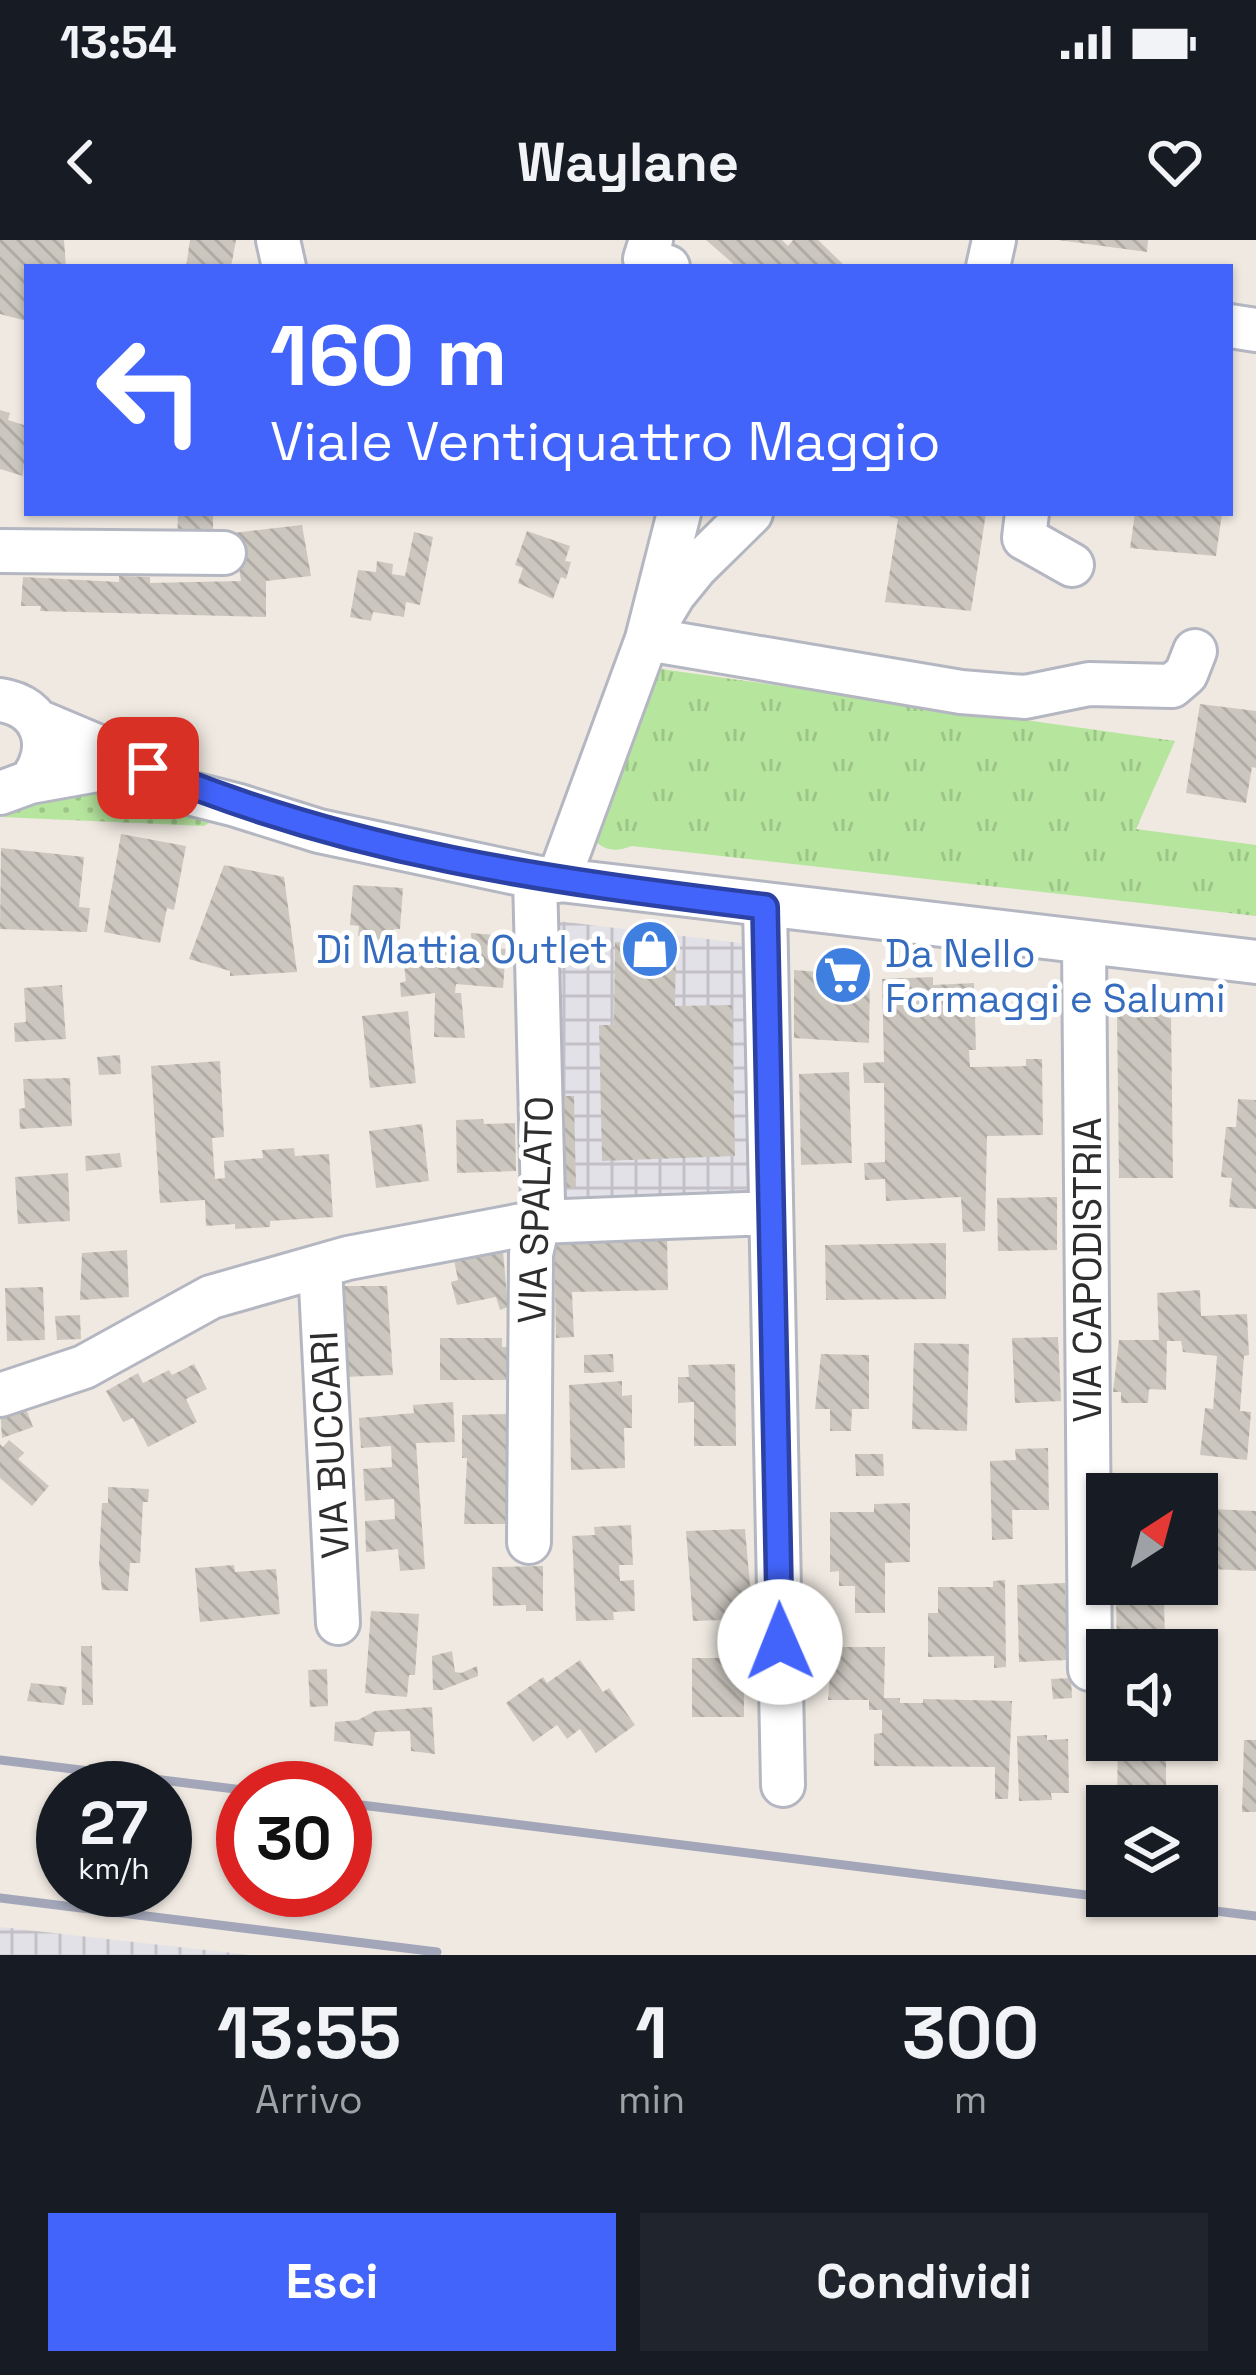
<!DOCTYPE html>
<html lang="it">
<head>
<meta charset="utf-8">
<style>
  body { margin:0; font-family:"Space Grotesk",sans-serif; background:#20242c; color:#f1f3f6; height:100vh; display:flex; flex-direction:column; font-size:45px; white-space:nowrap }
  * { box-sizing:border-box; margin:0 }
  p { font-size:39px; color:#9ea1a6 }
  .icon { flex:none; width:66px; height:66px; fill:none; stroke:currentColor; stroke-width:2; stroke-linecap:round; stroke-linejoin:round }
  .map { position:relative; height:1715px; overflow:hidden }
  .sheet { display:flex; flex-direction:column; background:#171b24; flex:1 }
  .sheet>* { flex:none }
  .guide { position:absolute; left:24px; top:24px; width:1209px; height:252px; border-radius:0px; box-shadow:0 3px 9px #0004; background:#4264fb; color:#fff; overflow:hidden }
  .needle { width:78px; rotate:36deg }
  .controls { position:absolute; left:1086px; top:1233px; display:grid; gap:24px }
  .controls a { display:grid; place-items:center; width:132px; height:132px; border-radius:0px; background:#171b24; box-shadow:0 3px 9px #0004; font-size:60px }
  .speed { position:absolute; left:36px; top:1521px; display:flex; gap:24px; font-size:60px; font-weight:700; text-align:center }
  .speed>* { display:grid; place-content:center; width:156px; height:156px; border-radius:50%; background:#171b24; box-shadow:0 3px 9px #0004; line-height:1 }
  .speed small { font-size:30px; font-weight:400 }
  .speed .limit { border:18px solid #d22; background:#fff; color:#111 }
  .pin { position:absolute; display:grid; place-items:center; width:102px; height:102px; color:#fff; margin:-51px; border-radius:24px; box-shadow:0 6px 18px #0006 }
  .me { position:absolute; width:132px; margin:-66px; rotate:359deg; stroke-linejoin:round; filter:drop-shadow(0 0 9px #0008) }
  .turn { display:flex; align-items:center; gap:42px; height:252px; padding:0 48px; font-size:54px }
  .turn .icon { width:156px; height:156px; stroke-width:2.5 }
  .turn b { display:block; font-size:84px; line-height:102px }
  .eta { display:flex; justify-content:space-evenly; align-items:center; height:204px; text-align:center }
  .eta b { font-size:72px; font-weight:700; line-height:84px }
  .action { display:flex; gap:24px; margin-top:auto; padding:24px 48px }
  .action a { flex:1; height:138px; border-radius:0px; background:#4264fb; color:#fff; font-size:48px; font-weight:700; line-height:138px; text-align:center }
  .action a+a { background:#20242c; color:#f1f3f6 }
  .status { display:flex; justify-content:space-between; align-items:center; height:84px; padding:0 60px; background:#171b24; direction:ltr }
  .status svg { height:33px; fill:currentColor }
  header { display:flex; justify-content:space-between; align-items:center; height:156px; padding:0 48px; background:#171b24; font-size:54px; font-weight:700 }
  .map>svg:first-child { display:block }
  .industrial { fill:url(#industrial-grid) }
  .grass { fill:url(#grass-dots) }
  .park { fill:url(#park-tufts) }
  .building { fill:url(#building-back-hatch) }
  .lines { fill:none; stroke-linecap:round; stroke-linejoin:round }
  .minor-casing { stroke:#b4b7c1; stroke-width:48 }
  .minor { stroke:#fff; stroke-width:42 }
  .rail { stroke:#a3a6b8; stroke-width:9 }
  .route-casing { stroke:#2b41a3; stroke-width:30 }
  .route { stroke:#4264fb; stroke-width:21 }
  .labels { text-anchor:middle; stroke-width:10; stroke-linejoin:round; paint-order:stroke }
  .shop-label { font-size:39px; fill:#366cbe; stroke:#fff; text-anchor:end }
  .street-label { font-size:39px; fill:#2e2e2e; stroke:#fff }
</style>
</head>
<body>
<div class="status"><b>13:54</b><svg viewBox="0 0 49 12"><path d="M0 12V9h3v3zM5 12V6h3v6zM10 12V3h3v9zM15 12V0h3v12zM26 1h20v11H26zM47 4h2v5h-2z"/></svg></div>
<header><svg class="icon" aria-label="back" viewBox="0 0 24 24"><path d="M15 5l-7 7 7 7"/></svg>Waylane<svg class="icon" aria-label="heart" viewBox="0 0 24 24"><path d="M12 20l-8-8c-3-5 5-10 8-4 3-6 11-1 8 4z"/></svg></header>
<div class="map">
<svg width="1256" height="1715" viewBox="0 0 1256 1715">
  <defs>
    <pattern id="industrial-grid" width="8" height="8" patternUnits="userSpaceOnUse" patternTransform="scale(3)"><rect width="8" height="8" fill="#e3e1e8"/><path d="M0 4h8M4 0v8" fill="none" stroke="#c3c1c7"/></pattern>
    <pattern id="grass-dots" width="8" height="8" patternUnits="userSpaceOnUse" patternTransform="scale(3)"><rect width="8" height="8" fill="#b6e59e"/><path d="M2 2h.1M6 6h.1" fill="none" stroke="#9dc588" stroke-width="1.8" stroke-linecap="round"/></pattern>
    <pattern id="park-tufts" width="24" height="20" patternUnits="userSpaceOnUse" patternTransform="scale(3)"><rect width="24" height="20" fill="#b6e59e"/><path d="M3 7l-1-3M5 7V3M7 7l1-3M15 17l-1-3M17 17v-4M19 17l1-3" fill="none" stroke="#9dc588"/></pattern>
    <pattern id="building-back-hatch" width="6" height="6" patternUnits="userSpaceOnUse" patternTransform="scale(3)"><rect width="6" height="6" fill="#cbc7bf"/><path d="M-1 5l2 2M0 0l6 6M5-1l2 2" fill="none" stroke="#afaba4"/></pattern>
  </defs>
  <rect width="100%" height="100%" fill="#efe9e1"/>
  <path class="industrial" d="M549,680L749,704L754,961L554,967Z
    M0,1687L250,1715H0Z"/>
  <path class="grass" d="M75,547L124,550L209,583L204,586L2,577L3,572Z"/>
  <path class="park" d="M661,429L1175,501L1136,589L1256,605V676L632,606C618,611 608,612 596,602L597,591Z"/>
  <path class="building" d="M0,0H64L66,27H27V81L0,74Z
    M190,0H236L231,27H186Z
    M706,0H782L788,6L793,0H818L846,27H737Z
    M1058,0H1148L1147,12Z
    M0,170L10,173L8,180L27,186L23,236L0,229Z
    M178,273H213V308L177,307Z
    M879,273H986L971,371L885,362L898,279Z
    M1135,273H1222L1216,316L1130,308Z
    M302,285L311,336L266,341V377L40,371L41,366H21L23,337L119,342V336L150,337V343L241,341L233,293Z
    M527,291L570,306L565,321L571,322L566,339L561,337L553,359L518,343L523,328L515,325Z
    M414,292L433,297L420,365L406,362L404,377L373,372L371,381L350,377L358,330L376,332L377,321L393,324L392,334L405,336Z
    M1200,464L1256,471V528L1252,527L1246,563L1186,553Z
    M121,594L186,606L174,670L167,668L160,703L104,692Z
    M1,608L84,617L79,667L90,668L87,692L0,689Z
    M224,625L284,637L297,732L230,736V731L189,719Z
    M353,645L403,648L400,689H394L393,702L358,696L359,686L350,685Z
    M471,693L495,695L494,708L506,709L503,748L456,744L455,753H461L465,798L434,797L435,753L401,757L400,743L406,741L402,710L418,708L416,703L472,707Z
    M615,702L680,705L676,714L675,766L732,765L735,916L602,921L599,785H614Z
    M794,730L870,736L869,803L794,798Z
    M933,737V745L974,743L976,810H969L970,827L1026,826V819H1042L1043,895L987,896L985,991L963,992L961,957L886,961L885,939L865,940L864,923L885,922L884,843H864L863,823L884,822L882,739Z
    M62,745L66,799L15,802L14,783L26,782L24,748Z
    M408,771L416,843L370,848L362,776Z
    M1117,772H1171L1173,938H1119Z
    M120,815L121,834L99,835L97,817Z
    M220,821L224,897L212,898L215,939L225,938L224,921L263,918L262,910L294,908L295,916L329,914L333,977L270,981V987L235,989V984L206,986L205,960L160,963L151,826Z
    M849,832L852,923L801,925L799,834Z
    M70,838L72,886L20,889L19,869L25,868L23,839Z
    M551,856H574L576,947L553,948Z
    M1238,859L1256,860V969L1229,967L1232,938L1221,937L1226,887H1236Z
    M483,879L484,884L515,883L516,931L457,933L456,880Z
    M422,884L429,941L376,948L369,891Z
    M120,913L122,927L86,931L85,916Z
    M68,933L70,981L18,984L15,937Z
    M1057,957V1010L998,1011L997,958Z
    M667,993L668,1050L572,1052L574,1097L556,1098L554,996Z
    M502,1000L508,1067L500,1070L496,1057L457,1065L451,1042L458,1040L452,1010Z
    M946,1003V1059L826,1060L825,1005Z
    M127,1010L129,1057L80,1060L82,1013Z
    M340,1046H387L393,1135L344,1137Z
    M43,1047L45,1100L7,1101L5,1048Z
    M1200,1050L1201,1076L1247,1074L1249,1115L1244,1116L1240,1171L1251,1172L1247,1220L1200,1215L1205,1168L1213,1169L1217,1116L1183,1112L1181,1101H1167L1166,1150L1149,1149L1148,1163H1121V1152H1113L1119,1100H1159L1157,1053Z
    M80,1075L81,1099L57,1100L55,1076Z
    M1058,1097L1061,1161L1015,1163L1012,1098Z
    M440,1098H502V1107H514V1140H440Z
    M914,1103L969,1104L967,1191L912,1189Z
    M613,1114L614,1132L584,1133V1115Z
    M821,1114L869,1115V1169H852L851,1191H830V1169H815Z
    M194,1124L207,1149L186,1159L197,1182L148,1207L133,1178L123,1182L106,1151L138,1133L143,1143L169,1130L172,1135Z
    M735,1124L736,1206H694V1162L678,1163V1137H689L688,1125Z
    M622,1141V1156L632,1155V1188H624L625,1228L571,1230L569,1145Z
    M22,1158L33,1187L2,1198L0,1167Z
    M453,1162L455,1202L416,1203L425,1329L400,1331L398,1309L366,1312L365,1281L395,1279L394,1259L365,1261L363,1229L392,1227L391,1206L361,1208L359,1178L414,1173L413,1165Z
    M506,1174L507,1218H513V1284H464L467,1218H462V1175Z
    M9,1200L24,1213L18,1219L49,1246L32,1266L0,1238V1204L3,1207Z
    M1048,1208L1049,1270H1012L1013,1299L992,1300L990,1221L1016,1220L1015,1209Z
    M855,1214H883L884,1236H856Z
    M1129,1234H1166V1254H1129Z
    M108,1247L149,1249L148,1262H143L140,1323H130L128,1351L102,1350L99,1322L102,1263H108Z
    M910,1263V1322L885,1323V1373H855V1346H839V1331L830,1332V1272H874V1264Z
    M1211,1269L1256,1271V1331L1209,1329Z
    M631,1285L633,1325H619L620,1341L634,1340L635,1371L613,1372L614,1380L576,1381L572,1296L595,1295L594,1287Z
    M745,1289L753,1379L693,1381L686,1291Z
    M234,1325L235,1332L276,1329L280,1374L200,1382L195,1328Z
    M543,1326V1371H526V1365L493,1366L492,1327Z
    M1005,1340L1006,1427L994,1428V1416L928,1417V1373H938V1347H993V1341Z
    M1065,1343L1068,1420L1019,1422L1017,1345Z
    M1164,1354L1165,1410H1117L1116,1355Z
    M371,1371L419,1374L415,1435H409L407,1457L365,1453Z
    M81,1406H92L93,1465H82Z
    M832,1407H885L884,1458H900V1463H923V1459L1012,1461L1008,1559H995V1527L874,1526V1494L882,1493V1470H869V1460H828Z
    M452,1411L455,1432L461,1433L477,1426L478,1436L442,1450H433L432,1416Z
    M692,1418H725V1429H744V1477H692Z
    M580,1420L603,1452L609,1448L635,1485L596,1513L580,1489L567,1499L557,1485L533,1502L506,1463L543,1437L547,1443Z
    M327,1429L328,1466L310,1467L308,1430Z
    M1071,1438L1072,1458L1053,1459L1051,1439Z
    M31,1443L67,1447L64,1465L27,1461Z
    M432,1467L435,1514L411,1511L410,1491L375,1492L373,1506L334,1501L335,1482L358,1480L375,1471Z
    M1047,1495V1500L1068,1499L1069,1553H1051L1052,1560L1019,1561L1017,1496Z
    M1118,1500H1166V1566H1136V1560H1117Z
    M1244,1500H1256V1572H1242Z"/>
  <g class="lines">
    <g class="minor-casing">
      <path id="minor" d="M278,0L284,27
        M651,0L645,19L668,27
        M988,27L994,0
        M1230,86L1256,90
        M679,273L647,399L961,452L1025,457L1089,444L1172,446L1186,434L1195,411
        M1027,273L1024,298L1072,325
        M0,311L224,313
        M0,460C44,466 57,508 30,542L0,553
        M40,482L135,522
        M30,542L97,530L236,565L319,591L535,637L1256,722
        M558,641L647,399L674,354L696,327L751,273
        M765,667L783,1545
        M1084,703L1090,1429
        M320,1026L338,1383
        M0,1155L84,1127L211,1057L348,1018L538,982L770,973
        M529,1302L531,1014L543,962L535,637"/>
    </g>
    <use href="#minor" class="minor"/>
    <path class="rail" d="M0,1520L243,1550
      M345,1563L1256,1676
      M0,1658L437,1712"/>
  </g>
  <g class="lines">
    <g class="route-casing">
      <path id="route" d="M148,528C353,614 546,640 765,667L780,1402"/>
    </g>
    <use href="#route" class="route"/>
  </g>
  <defs>
    <g id="shop-disc" transform="scale(3)"><circle r="9.5" fill="#3f7fe0" stroke="#fff"/><path d="M-5-2.5h2.3a2.7 3.5 0 0 1 5.4 0H5L5.5 6h-11ZM-1.5-2.5h3a1.5 2.3 0 0 0-3 0Z" fill="#fff"/></g>
    <g id="supermarket-disc" transform="scale(3)"><circle r="9.5" fill="#3f7fe0" stroke="#fff"/><path d="M-6-5.5h2.5l.6 2H6L4.5 2H-2.5L-4.4-4H-6ZM-1.5 3.2a1.3 1.3 0 1 0 .1 0ZM3 3.2a1.3 1.3 0 1 0 .1 0Z" fill="#fff"/></g>
  </defs>
  <g fill-rule="evenodd">
    <use href="#shop-disc" x="650" y="709"/>
    <use href="#supermarket-disc" x="843" y="735"/>
  </g>
  <g class="labels">
    <g class="shop-label">
      <text x="608" y="723">Di Mattia Outlet</text>
      <text x="885" y="727" text-anchor="start">Da Nello<tspan x="885" dy="45">Formaggi e Salumi</tspan></text>
    </g>
    <g class="street-label">
      <text transform="translate(535 970) rotate(-88)" y="14">VIA SPALATO</text>
      <text transform="translate(1087 1030) rotate(-90)" y="14">VIA CAPODISTRIA</text>
      <text transform="translate(329 1205) rotate(-93)" y="14">VIA BUCCARI</text>
    </g>
  </g>
</svg>
<div class="controls">
<a><svg class="needle" viewBox="-14 -14 28 28"><path d="M0-13l5 13h-10z" fill="#e53935"/><path d="M0 13l5-13h-10z" fill="#9ea1a6"/></svg></a>
<a><svg class="icon" aria-label="sound" viewBox="0 0 24 24"><path d="M4 9h4l5-4v14l-5-4H4zM17 9q2 3 0 6"/></svg></a>
<a><svg class="icon" aria-label="layers" viewBox="0 0 24 24"><path d="M12 4l9 5-9 5-9-5zM3 14l9 5 9-5"/></svg></a>
</div>
<div class="speed"><div>27<small>km/h</small></div><div class="limit">30</div></div>
<div class="pin" style="left:148px;top:528px;background:#d93025"><svg class="icon" aria-label="arrive" viewBox="0 0 24 24"><path d="M6 21V4h12l-3 4 3 4H6"/></svg></div>
<svg class="me" style="left:780px;top:1402px" viewBox="-20 -20 40 40"><circle r="19" fill="#fff"/><path d="M0-13L10 11 0 6-10 11z" fill="#4264fb"/></svg>
<div class="guide">
<div class="turn"><svg class="icon" aria-label="left" viewBox="0 0 24 24"><path d="M17 20v-9H6M10 6l-5 5 5 5"/></svg><div><b>160 m</b>Viale Ventiquattro Maggio</div></div>
</div>
</div>
<section class="sheet">
<div class="eta">
<div><b>13:55</b><p>Arrivo</p></div>
<div><b>1</b><p>min</p></div>
<div><b>300</b><p>m</p></div>
</div>
<div class="action"><a>Esci</a><a>Condividi</a></div>
</section>
</body>
</html>
